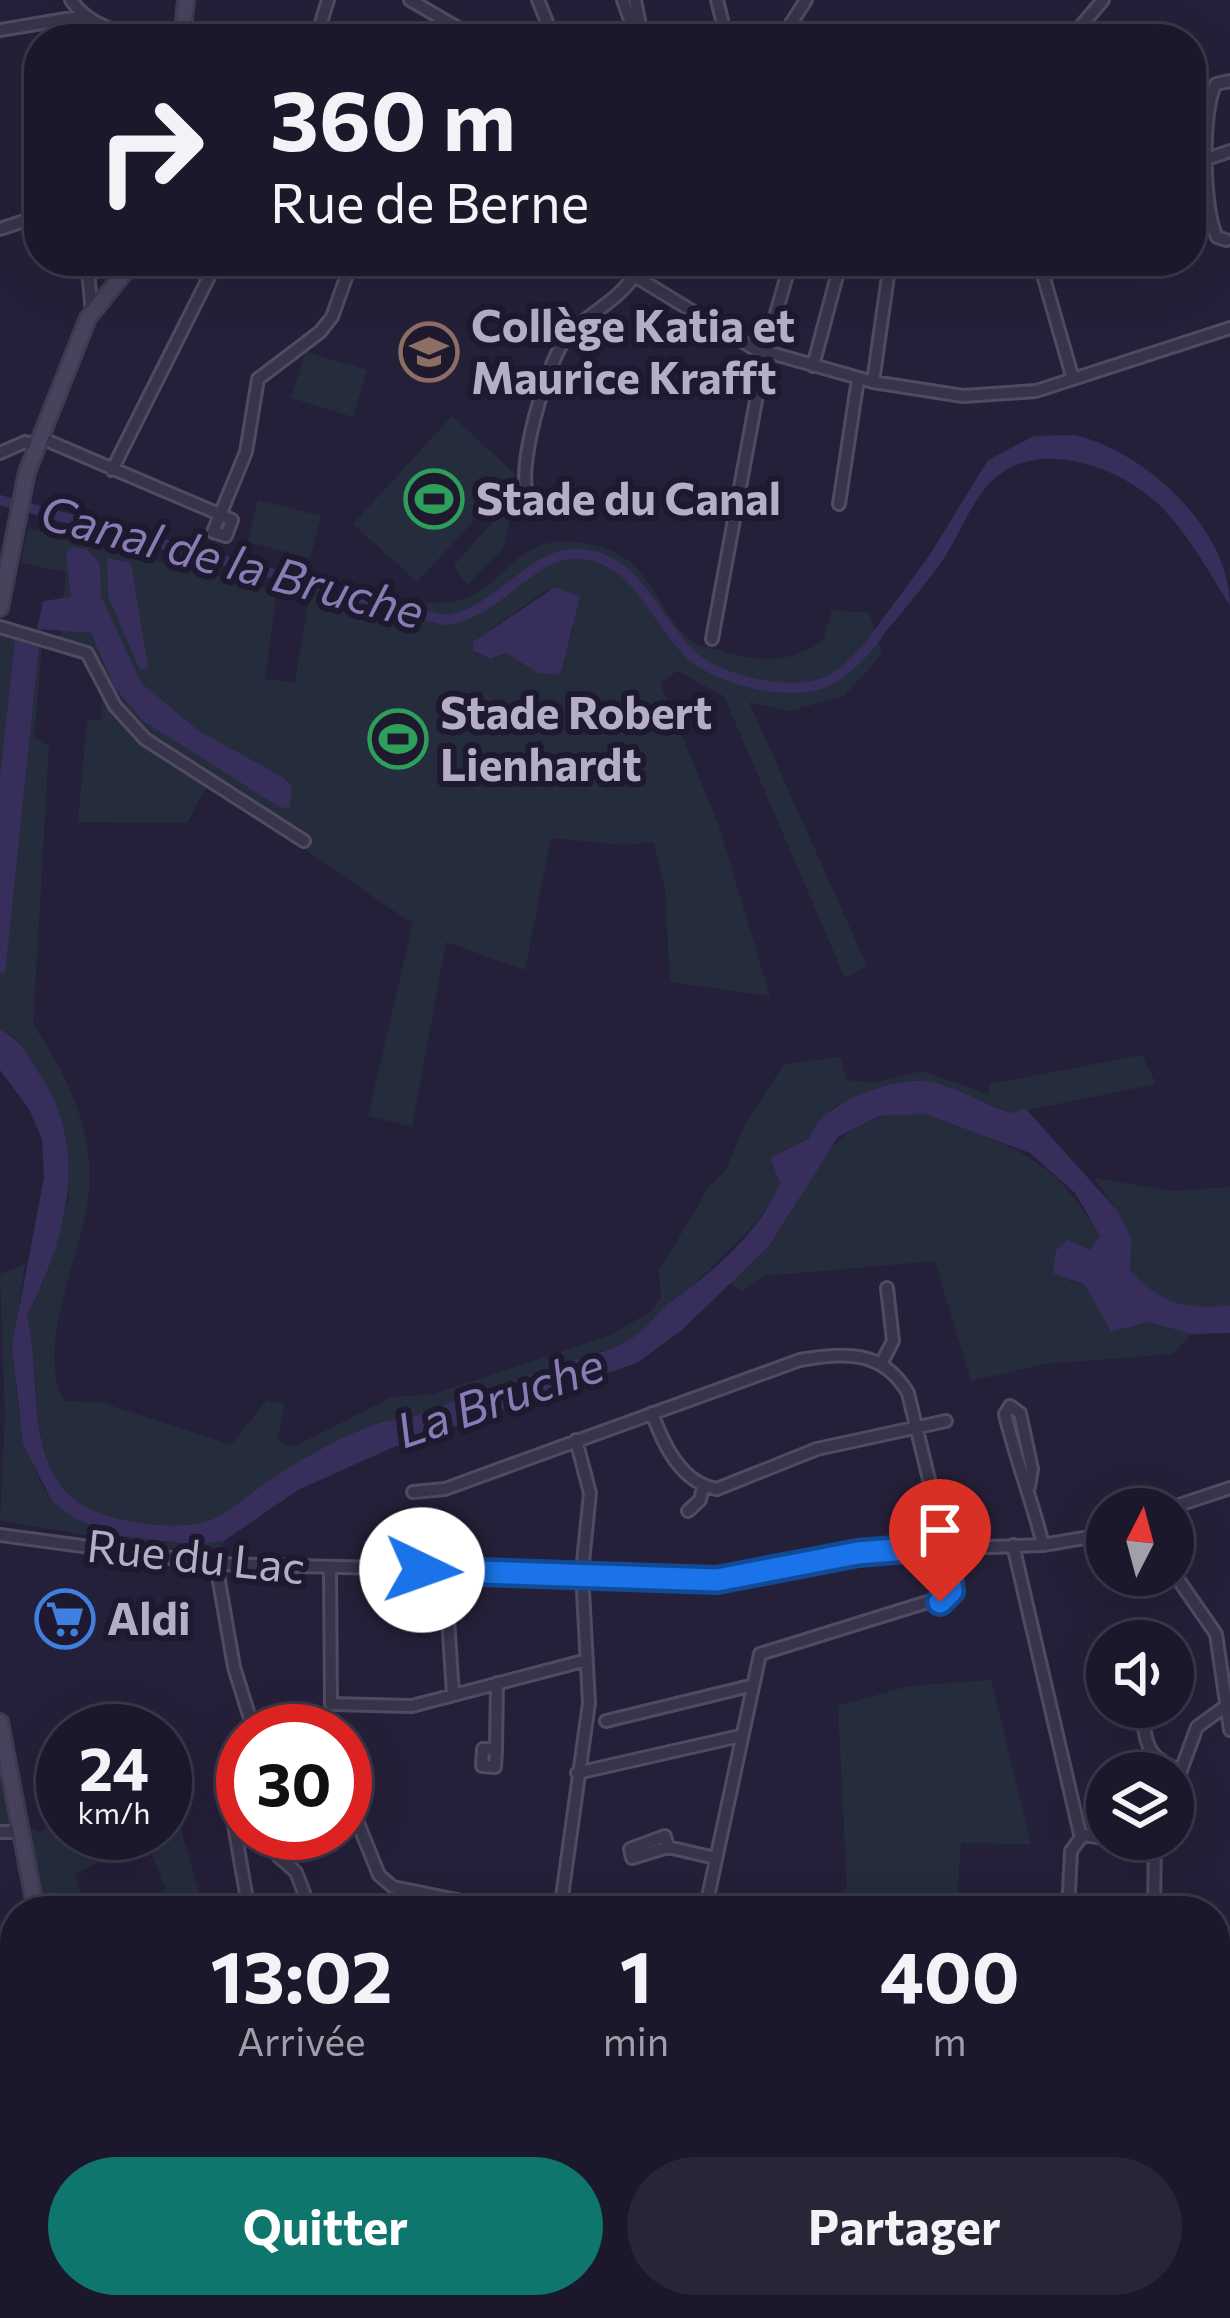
<!DOCTYPE html>
<html lang="fr">
<head>
<meta charset="utf-8">
<style>
  body { margin:0; font-family:Commissioner,sans-serif; background:#292537; color:#f1f3f6; height:100vh; display:flex; flex-direction:column; font-size:45px; white-space:nowrap }
  * { box-sizing:border-box; margin:0 }
  p { font-size:39px; color:#a0a0a9 }
  .icon { flex:none; width:66px; height:66px; fill:none; stroke:currentColor; stroke-width:2; stroke-linecap:round; stroke-linejoin:round }
  .map { position:relative; flex:1; overflow:hidden }
  .details { position:absolute; left:0px; top:1896px; width:1230px; height:423px; display:flex; flex-direction:column; background:#1c182b; border-radius:48px 48px 0 0; box-shadow:0 12px 48px #0002,0 0 0 3px #3a3747 }
  .details>* { flex:none }
  .banner { position:absolute; left:24px; top:24px; width:1182px; height:252px; border-radius:48px; box-shadow:0 12px 48px #0002,0 0 0 3px #3a3747; background:#1c182b; color:#f1f3f6; overflow:hidden }
  .needle { width:78px; rotate:6deg }
  .controls { position:absolute; left:1086px; top:1488px; display:grid; gap:24px }
  .controls a { display:grid; place-items:center; width:108px; height:108px; border-radius:50%; background:#1c182b; box-shadow:0 12px 48px #0002,0 0 0 3px #3a3747; font-size:60px }
  .speed { position:absolute; left:36px; top:1704px; display:flex; gap:24px; font-size:60px; font-weight:700; text-align:center }
  .speed>* { display:grid; place-content:center; width:156px; height:156px; border-radius:50%; background:#1c182b; box-shadow:0 12px 48px #0002,0 0 0 3px #3a3747; line-height:1 }
  .speed small { font-size:30px; font-weight:400 }
  .speed .limit { border:18px solid #d22; background:#fff; color:#111 }
  .pin { position:absolute; display:grid; place-items:center; width:102px; height:102px; color:#fff; margin:-123px -51px; border-radius:50% 50% 50% 0; rotate:-45deg; box-shadow:0 0 12px #0007 }
  .pin .icon { rotate:45deg }
  .me { position:absolute; width:132px; margin:-66px; rotate:93deg; stroke-linejoin:round; filter:drop-shadow(0 0 9px #0008) }
  .turn { display:flex; align-items:center; gap:42px; height:252px; padding:0 48px; font-size:54px }
  .turn .icon { width:156px; height:156px; stroke-width:2.5 }
  .turn b { display:block; font-size:84px; line-height:102px }
  .eta { display:flex; justify-content:space-evenly; align-items:center; height:204px; text-align:center }
  .eta b { font-size:72px; font-weight:700; line-height:84px }
  .button { display:flex; gap:24px; margin-top:auto; padding:24px 48px }
  .button a { flex:1; height:138px; border-radius:72px; background:#0f766e; color:#fff; font-size:48px; font-weight:700; line-height:138px; text-align:center }
  .button a+a { background:#292537; color:#f1f3f6 }
  .map>svg:first-child { display:block }
  .green { fill:#252d3d; fill-rule:evenodd }
  .water { fill:#372e5b }
  .lines { fill:none; stroke-linecap:round; stroke-linejoin:round }
  .canal { stroke:#372e5b; stroke-width:10 }
  .street-casing { stroke:#504b61; stroke-width:16 }
  .secondary-casing { stroke:#3e3a50; stroke-width:20 }
  .street { stroke:#38344a; stroke-width:10 }
  .secondary { stroke:#48425d; stroke-width:14 }
  .route-casing { stroke:#114b97; stroke-width:30 }
  .route { stroke:#1a73e8; stroke-width:21 }
  .labels { text-anchor:middle; stroke-width:12; stroke-linejoin:round; paint-order:stroke }
  .poi-label { font-size:45px; font-weight:bold; fill:#b4aec6; stroke:#1e192e; text-anchor:start }
  .street-label { font-size:45px; fill:#b4aec6; stroke:#1e192e }
  .water-label { font-size:48px; font-style:italic; fill:#877db4; stroke:#1e192e }
</style>
</head>
<body>
<div class="map">
<svg width="1230" height="2318" viewBox="0 0 1230 2318">
  <rect width="100%" height="100%" fill="#252039"/>
  <path class="green" d="M306,352L367,370L353,417L291,398Z
    M452,416L516,475L417,582L353,524Z
    M258,500L321,516L310,558L248,542Z
    M501,513L510,521L503,549L467,585L454,565Z
    M28,528L277,591L265,679L295,683L314,570C356,583 422,616 466,598C516,577 518,526 597,546C654,560 655,613 692,641C698,646 711,648 719,650C760,663 786,664 823,641L832,610L869,613L882,654L844,696L789,711L749,702L867,966L845,978L724,696L677,671L660,683L719,826L770,996L670,982L665,888L653,842L624,845L551,838L525,970L446,942L412,1127L368,1116L413,923C342,879 280,826 206,787L187,823L78,822L86,729L88,720L101,721L104,675L89,644L60,638L66,572L21,563ZM549,588L573,630L555,676L507,653L496,659L476,654L477,639Z
    M0,633L42,644L34,738L49,746L33,1025C68,1075 97,1137 88,1200C80,1256 35,1349 64,1401L103,1403L231,1445L267,1400L285,1404L277,1440L293,1447L392,1397L434,1394L613,1334L651,1311L661,1297L659,1271L709,1187L727,1168L744,1126L784,1064L841,1057L846,1080L873,1083L922,1071L988,1094L990,1084L1142,1055L1156,1084L1013,1113L931,1082H916L836,1105L810,1138L770,1158L780,1183C768,1215 743,1236 719,1260C703,1277 690,1288 672,1301C657,1311 649,1329 632,1338C607,1353 583,1356 556,1366C510,1383 465,1395 420,1414C406,1420 390,1419 376,1424C315,1446 268,1498 211,1520C179,1532 107,1523 79,1503C23,1463 43,1373 27,1316L43,1284L69,1198L39,1074L12,1035L0,1029Z
    M925,1114C1012,1147 1050,1152 1100,1236L1069,1281L1085,1285L1111,1332L1148,1322L1192,1334L1173,1354L1044,1364L971,1381L935,1261L764,1276L743,1291L729,1283C742,1270 759,1258 770,1244C821,1179 823,1109 925,1114Z
    M1094,1178L1171,1191L1230,1187V1305L1189,1309L1151,1292L1129,1271L1116,1209Z
    M25,1264C12,1345 5,1429 52,1501L167,1543L224,1541L221,1551H185L0,1521L5,1416L0,1274Z
    M991,1680L1031,1844L961,1843L956,1911H803L847,1889L838,1706L909,1686Z
    M167,1727L181,1829L204,1911H157L153,1900L165,1888L150,1850L135,1836L165,1833V1731H134Z
    M0,1766L10,1823L40,1832L63,1818V1833H116C114,1858 95,1864 75,1874L86,1911H26L9,1824L0,1825Z"/>
  <path class="water" d="M1074,435C1146,451 1230,530 1230,606C1209,572 1185,528 1155,501C1115,466 1040,439 995,478C971,499 959,538 940,564C919,593 894,621 871,650L865,643L929,556L988,460L1034,436Z
    M72,547L88,550L100,564L101,596L141,683L199,731L284,778L292,786L290,807L281,808L142,720L115,688L91,633L37,629L43,601L71,597L66,553Z
    M107,558L131,563L148,667L140,670L108,596Z
    M555,587L580,597L560,675L538,673L507,653L491,659L473,651V642Z
    M15,640L39,647L5,974L0,972V777Z
    M0,1029C21,1040 30,1059 42,1078C90,1153 65,1240 27,1316C42,1373 23,1463 79,1503C108,1523 179,1532 211,1520C230,1512 247,1496 264,1484C298,1461 337,1438 376,1424C390,1419 406,1420 420,1414C465,1395 510,1383 556,1366C583,1356 607,1354 632,1338C648,1329 657,1311 672,1301C712,1273 762,1230 780,1183L770,1158L810,1138C818,1103 897,1075 932,1082C958,1088 985,1105 1012,1113L1025,1108L1116,1209L1131,1237L1130,1271C1163,1304 1184,1310 1230,1305V1333L1192,1334L1148,1322L1111,1332L1085,1285L1053,1273L1056,1250L1068,1240L1090,1250L1100,1236L1075,1193L1030,1153L925,1114L879,1116L838,1137L770,1245L682,1330L637,1363L396,1446L298,1490L224,1541L195,1545L123,1536L77,1520L52,1501L23,1444L12,1346L44,1177L42,1139L29,1109L0,1070Z"/>
  <g class="lines">
    <path class="canal" d="M0,500L444,620C499,615 531,550 580,554C638,558 654,620 691,655C720,681 795,699 830,680C847,671 866,651 877,636"/>
    <g class="street-casing">
      <path id="street" d="M71,0C95,34 143,40 182,34
        M410,0L477,39
        M538,0L554,39
        M623,0L634,31L644,39
        M635,0L642,35
        M717,0L722,20
        M0,30L84,16
        M319,32L357,39
        M316,39L328,0
        M781,39L806,0
        M1070,39L1103,0
        M1207,159L1230,151
        M0,229L39,216
        M1226,240L1217,237C1203,211 1201,109 1216,84L1230,81
        M87,261L92,312
        M610,261L753,348L873,382L963,396L1036,391L1230,328
        M1039,261L1073,379
        M813,366L841,261
        M873,382L890,262
        M41,439L48,441L219,514L232,520L226,536L213,532L246,452L258,379L320,332L332,317L352,261
        M0,453L25,442L38,445
        M112,470L209,277L211,261
        M529,498C514,473 547,362 566,338C586,314 616,303 634,276
        M839,504L858,379
        M0,627L87,653L115,706L145,739L304,841
        M712,639L765,352L791,261
        M882,1362L893,1341L887,1288
        M652,1413C663,1444 681,1483 717,1489L817,1449L946,1421
        M1029,1487L1032,1469L1020,1413L1010,1406L1005,1414C1016,1461 1032,1499 1043,1545
        M413,1492L445,1489L800,1360C845,1352 883,1350 908,1393L942,1533L950,1595L760,1654L705,1911
        M1167,1509L1230,1488
        M688,1511L700,1500L703,1487
        M0,1535L216,1564L600,1573L703,1581L877,1551L1043,1545L1107,1534
        M1013,1545L1080,1834L1107,1839
        M216,1564L234,1667L254,1731
        M330,1570L331,1704L412,1706L587,1660
        M1173,1572L1216,1634L1230,1730
        M445,1573L453,1694
        M1125,1628L1128,1641
        M1140,1707C1148,1744 1143,1756 1181,1771
        M606,1721L750,1686
        M496,1749L495,1767L482,1766L483,1749H496L497,1683
        M577,1773L740,1736
        M345,1791L379,1875L393,1887L510,1911
        M1173,1792L1197,1727L1223,1708
        M243,1798L234,1825L249,1911
        M0,1832H18
        M1114,1839L1154,1842
        M668,1847L632,1858L630,1849L665,1836L668,1847L715,1858
        M279,1857L296,1872L311,1911
        M560,1911L589,1703L582,1572L590,1493L576,1440
        M1068,1911L1071,1851L1082,1836
        M1154,1911L1155,1839
        M1215,2025L1230,2024
        M0,2049L14,2128L0,2165
        M1215,2198L1230,2196
        M514,2304H530
        M0,2317V2318
        M86,2318L168,2304
        M689,2318L691,2304"/>
    </g>
    <g class="secondary-casing">
      <path id="secondary" d="M182,39L186,0
        M0,608L27,472L88,318L134,261
        M0,1722L36,1911
        M110,2304L114,2318"/>
    </g>
    <use href="#street" class="street"/>
    <use href="#secondary" class="secondary"/>
  </g>
  <g class="lines">
    <g class="route-casing">
      <path id="route" d="M422,1570L717,1580L858,1553L944,1546L951,1591L940,1602"/>
    </g>
    <use href="#route" class="route"/>
  </g>
  <defs>
    <g id="school-ring" transform="scale(3)"><circle r="9.5" fill="#1e192e" stroke="#8d6e63" stroke-width="1.5"/><path d="M0-5L7-2L0 1L-7-2ZM-4 1L0 2.5L4 1V4Q0 6-4 4Z" fill="#8d6e63"/></g>
    <g id="stadium-ring" transform="scale(3)"><circle r="9.5" fill="#1e192e" stroke="#2e9e5b" stroke-width="1.5"/><path d="M0-5a6.5 5 0 1 0 0 10a6.5 5 0 1 0 0-10ZM-3.5-1.8h7v3.6h-7Z" fill="#2e9e5b"/></g>
    <g id="supermarket-ring" transform="scale(3)"><circle r="9.5" fill="#1e192e" stroke="#3f7fe0" stroke-width="1.5"/><path d="M-6-5.5h2.5l.6 2H6L4.5 2H-2.5L-4.4-4H-6ZM-1.5 3.2a1.3 1.3 0 1 0 .1 0ZM3 3.2a1.3 1.3 0 1 0 .1 0Z" fill="#3f7fe0"/></g>
  </defs>
  <g fill-rule="evenodd">
    <use href="#school-ring" x="429" y="352"/>
    <use href="#stadium-ring" x="434" y="499"/>
    <use href="#stadium-ring" x="398" y="739"/>
    <use href="#supermarket-ring" x="65" y="1619"/>
  </g>
  <g class="labels">
    <g class="poi-label">
      <text x="471" y="342">Collège Katia et<tspan x="471" dy="52">Maurice Krafft</tspan></text>
      <text x="476" y="515">Stade du Canal</text>
      <text x="440" y="729">Stade Robert<tspan x="440" dy="52">Lienhardt</tspan></text>
      <text x="107" y="1635">Aldi</text>
    </g>
    <g class="street-label">
      <text transform="translate(196 1557) rotate(6)" y="16">Rue du Lac</text>
    </g>
    <g class="water-label">
      <text transform="translate(232 562) rotate(15)" y="17">Canal de la Bruche</text>
      <text transform="translate(500 1398) rotate(-19)" y="17">La Bruche</text>
    </g>
  </g>
</svg>
<div class="controls">
<a><svg class="needle" viewBox="-14 -14 28 28"><path d="M0-13l5 13h-10z" fill="#e53935"/><path d="M0 13l5-13h-10z" fill="#a0a0a9"/></svg></a>
<a><svg class="icon" aria-label="sound" viewBox="0 0 24 24"><path d="M4 9h4l5-4v14l-5-4H4zM17 9q2 3 0 6"/></svg></a>
<a><svg class="icon" aria-label="layers" viewBox="0 0 24 24"><path d="M12 4l9 5-9 5-9-5zM3 14l9 5 9-5"/></svg></a>
</div>
<div class="speed"><div>24<small>km/h</small></div><div class="limit">30</div></div>
<div class="pin" style="left:940px;top:1602px;background:#d93025"><svg class="icon" aria-label="arrive" viewBox="0 0 24 24"><path d="M6 21V4h12l-3 4 3 4H6"/></svg></div>
<svg class="me" style="left:422px;top:1570px" viewBox="-20 -20 40 40"><circle r="19" fill="#fff"/><path d="M0-13L10 11 0 6-10 11z" fill="#1a73e8"/></svg>
<div class="banner">
<div class="turn"><svg class="icon" aria-label="right" viewBox="0 0 24 24"><path d="M7 20v-9h11M14 6l5 5-5 5"/></svg><div><b>360 m</b>Rue de Berne</div></div>
</div>
<section class="details">
<div class="eta">
<div><b>13:02</b><p>Arrivée</p></div>
<div><b>1</b><p>min</p></div>
<div><b>400</b><p>m</p></div>
</div>
<div class="button"><a>Quitter</a><a>Partager</a></div>
</section>
</div>
</body>
</html>
